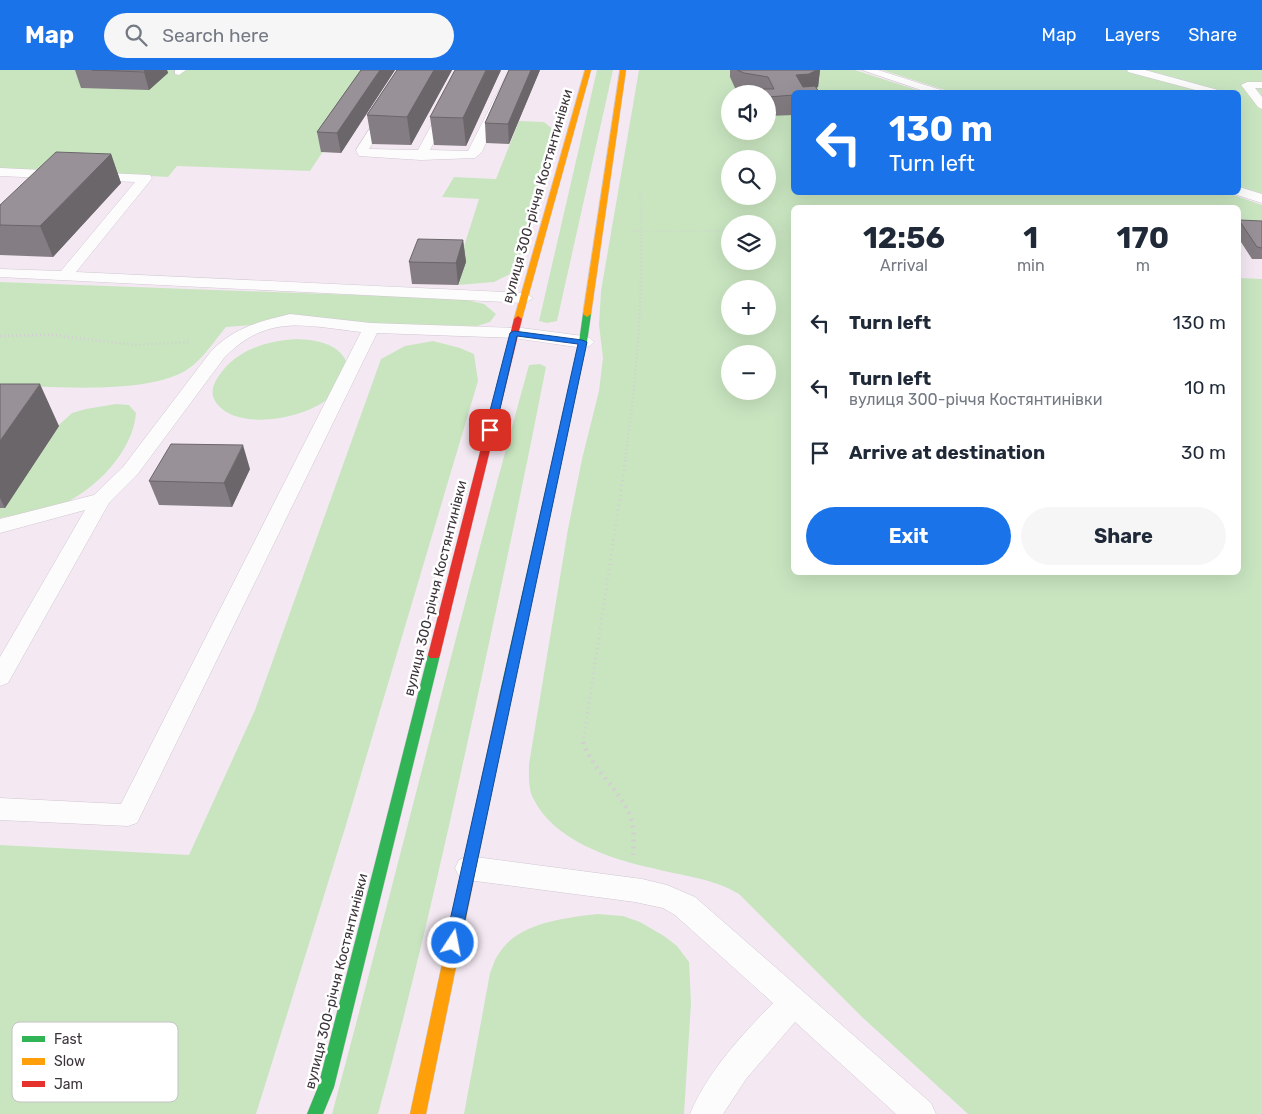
<!DOCTYPE html>
<html lang="en">
<head>
<meta charset="utf-8">
<style>
  body { margin:0; font-family:Rubik,sans-serif; background:#f6f6f7; color:#1f2937; height:100vh; display:flex; flex-direction:column; font-size:19px; white-space:nowrap }
  * { box-sizing:border-box; margin:0 }
  p { font-size:16px; color:#747a83 }
  .icon { flex:none; width:28px; height:28px; fill:none; stroke:currentColor; stroke-width:2; stroke-linecap:round; stroke-linejoin:round }
  .map { position:relative; flex:1; overflow:hidden }
  .panel { position:absolute; left:791px; top:135px; width:450px; height:370px; display:flex; flex-direction:column; background:#fff; border-radius:8px; box-shadow:0 5px 20px #0002 }
  .panel>* { flex:none }
  .hud { position:absolute; left:791px; top:20px; width:450px; height:105px; border-radius:8px; box-shadow:0 5px 20px #0002; background:#1a73e8; color:#fff; overflow:hidden }
  .buttons { position:absolute; left:721px; top:15px; display:grid; gap:10px }
  .buttons a { display:grid; place-items:center; width:55px; height:55px; border-radius:50%; background:#fff; box-shadow:0 5px 20px #0002; font-size:25px }
  .pin { position:absolute; display:grid; place-items:center; width:42px; height:42px; color:#fff; margin:-21px; border-radius:10px; box-shadow:0 2px 8px #0006 }
  .me { position:absolute; width:55px; margin:-28px; rotate:11deg; stroke-linejoin:round; filter:drop-shadow(0 0 4px #0008) }
  .turn { display:flex; align-items:center; gap:18px; height:105px; padding:0 15px; font-size:22px }
  .turn .icon { width:65px; height:65px; stroke-width:2.5 }
  .turn b { display:block; font-size:35px; line-height:42px }
  .eta { display:flex; justify-content:space-evenly; align-items:center; height:85px; text-align:center }
  .eta b { font-size:30px; font-weight:700; line-height:35px }
  .action { display:flex; gap:10px; margin-top:auto; padding:10px 15px }
  .action a { flex:1; height:58px; border-radius:30px; background:#1a73e8; color:#fff; font-size:20px; font-weight:700; line-height:58px; text-align:center }
  .action a+a { background:#f6f6f7; color:#1f2937 }
  ul { padding:0; list-style:none }
  li { display:flex; align-items:center; gap:15px; height:65px; padding:0 15px }
  li div { flex:1 }
  li b { display:block; font-size:19px }
  li em { font-style:normal }
  header { display:flex; align-items:center; gap:30px; box-sizing:border-box; height:70px; padding:0 25px; background:#1a73e8; color:#fff }
  header strong { font-size:24px }
  nav { display:flex; gap:28px; margin-inline-start:auto; font-size:18px }
  .search { width:350px; height:45px; background:#f6f6f7; display:flex; align-items:center; gap:12px; box-sizing:border-box; padding:0 18px; border-radius:28px; color:#747a83; font-size:19px }
  .map>svg:first-child { display:block }
  .green { fill:#c9e5c0; fill-rule:evenodd }
  .lines { fill:none; stroke-linecap:round; stroke-linejoin:round }
  .lane-casing { stroke:#cfc7cf; stroke-width:1 }
  .street-casing { stroke:#cfc7cf; stroke-width:1 }
  .fast-casing { stroke:#cfc7cf; stroke-width:1 }
  .slow-casing { stroke:#cfc7cf; stroke-width:1 }
  .jam-casing { stroke:#cfc7cf; stroke-width:1 }
  .path-far3 { stroke:#d2ced1; stroke-width:2; stroke-dasharray:0.5 2.5; stroke-linecap:butt }
  .path-far2 { stroke:#d2ced1; stroke-width:2.5; stroke-dasharray:1 3; stroke-linecap:butt }
  .path-far1 { stroke:#d2ced1; stroke-width:3; stroke-dasharray:1 4; stroke-linecap:butt }
  .path { stroke:#d2ced1; stroke-width:4.5; stroke-dasharray:2 5; stroke-linecap:butt }
  .lane { fill:#fdfcfd; fill-rule:evenodd }
  .street { fill:#fdfcfd; fill-rule:evenodd }
  .fast { fill:#30b455; fill-rule:evenodd }
  .slow { fill:#ff9f0a; fill-rule:evenodd }
  .jam { fill:#e5322d; fill-rule:evenodd }
  .wall { fill:#847d83 }
  .shaded-wall { fill:#6b666a }
  .building { fill:#999198; stroke:#6b666a }
  .route { fill:#1a73e8; stroke:#114b97 }
  .labels { text-anchor:middle; stroke-width:5; stroke-linejoin:round; paint-order:stroke }
  .street-label { font-size:14px; fill:#3c343b; stroke:#fff }
  .key { fill:#fff; stroke:#c4c2c4; stroke-width:1 }
  .key-label { font-size:14px; fill:#3c343b }
</style>
</head>
<body>
<header>
<strong>Map</strong>
<div class="search"><svg class="icon" aria-label="search" viewBox="0 0 24 24"><circle cx="10" cy="10" r="6"/><path d="M15 15l6 6"/></svg>Search here</div>
<nav><a>Map</a><a>Layers</a><a>Share</a></nav>
</header>
<div class="map">
<svg width="1262" height="1044" viewBox="0 0 1262 1044">
  <rect width="100%" height="100%" fill="#f4e9f3"/>
  <path class="green" d="M0,0H377L310,101L177,96L168,107L0,98Z
    M597,0H613L557,251L547,253L539,251Z
    M639,0H855L923,22H794V122H1225L1262,135V160L1239,156V138H794V502H1239V208L1262,209V1044H968L862,947L739,824C712,808 682,806 652,798C610,789 553,770 533,728C528,717 529,705 529,694L568,459L582,389L599,321L603,288L599,255L601,221ZM730,24H768V61H730ZM730,89H768V126H730ZM730,154H768V191H730ZM730,219H768V256H730ZM730,284H768V321H730Z
    M882,0H1262V124L1239,117V22H951Z
    M519,51L544,52L554,60L516,201L494,212L458,215L465,192H459L479,129L442,127L454,107L496,109Z
    M0,212L463,229L484,234L496,244L490,252L477,256L280,253L226,257C215,270 202,290 188,299C148,326 48,316 0,315Z
    M297,269C316,270 339,273 347,293C342,303 338,319 330,327C308,348 239,362 217,334C210,325 212,316 218,307C236,280 265,271 297,269Z
    M433,271L460,278L474,284L478,311L346,755L256,1044H0V775L189,785L255,640L381,289L405,276Z
    M540,294L546,297C526,400 504,503 482,606C450,753 418,899 378,1044H332C399,795 460,544 529,295Z
    M116,334L129,335L136,343C133,382 95,420 61,435C42,443 20,444 0,448V427L60,354L72,343L86,339Z
    M597,844L623,846L640,852L664,866L677,876L689,892L691,933L684,1044H464L490,903C493,897 494,890 498,885C516,853 564,848 597,844Z"/>
  <g class="lines">
    <g class="lane-casing">
      <path id="lane" d="M175,0H186L179,5L175,4Z
        M407,0H417L369,79L418,80L461,0H471L430,80L468,81L509,0H519L482,82L475,88L421,90L359,86L356,80Z
        M862,0H878L941,20L943,22H927Z
        M1127,0H1145L1218,20L1220,22H1203L1128,2Z
        M1247,12H1262V18H1255L1262,27V39L1258,37L1241,15Z
        M0,98L150,105L152,108L150,111L76,202L525,223L533,228L525,233L0,207V199L61,201L135,112L0,106Z
        M1239,117L1262,124V133L1234,124L1239,122Z
        M290,244L371,253L514,258L522,263L514,268L377,263L137,753L128,756L0,750V728L121,734L361,262C306,256 267,243 224,288L137,405L109,433L8,613L0,616V587L85,440L0,463V449L94,425L123,397L212,280C236,257 258,252 290,244Z
        M468,786L642,809L667,815L695,827L931,1033L936,1044H896L795,952L746,1009L723,1044H690C708,1001 741,966 773,933L675,845L663,838L635,832L468,810L459,806L455,798L459,790Z"/>
    </g>
    <g class="street-casing">
      <path id="street" d="M514,257L583,266L590,268L594,272L590,276L583,278L507,267L504,263L507,259Z"/>
    </g>
    <g class="fast-casing">
      <path id="fast" d="M587,241L591,244L587,272L511,627L509,630H501L499,627L579,272L583,244Z
        M434,581L438,582L440,585L334,1017L323,1044H307L318,1017L428,585L430,582Z"/>
    </g>
    <g class="slow-casing">
      <path id="slow" d="M585,0H591L522,249L518,252L515,251L514,249Z
        M620,0H626L591,244L587,247L583,244Z
        M505,622L509,624L511,627L426,1044H410L499,627L501,624Z"/>
    </g>
    <g class="jam-casing">
      <path id="jam" d="M518,246L522,249L440,585L438,588H430L428,585L514,249Z"/>
    </g>
    <path class="path-far3" d="M640,120L641,169
      M632,161H730
      M768,161L794,163"/>
    <path class="path-far2" d="M0,266L52,265L136,275L189,272
      M625,388C636,315 642,241 641,168"/>
    <path class="path-far1" d="M583,673L626,387"/>
    <path class="path" d="M583,672C593,702 622,720 631,749C635,761 633,773 633,785"/>
    <use href="#lane" class="lane"/>
    <use href="#street" class="street"/>
    <use href="#fast" class="fast"/>
    <use href="#slow" class="slow"/>
    <use href="#jam" class="jam"/>
  </g>
  <path class="wall" d="M75,0H167L168,3L149,20L81,18Z
    M361,0H395L341,83L321,82L317,62Z
    M397,0H452L411,75L372,74L367,45Z
    M501,0L466,76L434,75L430,47Z
    M509,0H540L509,74L486,73L485,53Z
    M730,0H820L818,17L794,22V45L768,46V24H753L742,22L735,18L730,7Z
    M111,84L121,113L53,187L0,185V135Z
    M1239,150L1262,152V189H1252L1239,169Z
    M463,170L466,192L458,215L412,214L409,192Z
    M0,314L59,356L5,438H0Z
    M250,399L232,437L159,435L149,411Z"/>
  <path class="shaded-wall" d="M145,0H167L168,3L149,20L144,2Z
    M380,0H395L341,83L337,63Z
    M434,0H452L411,75L407,47Z
    M486,0H501L466,76L463,48Z
    M531,0H540L509,74L508,54Z
    M817,0H820L818,17L808,22H795L796,5Z
    M111,84L121,113L53,187L40,156Z
    M463,170L466,192L458,215L456,193Z
    M40,314L59,356L5,438L0,428V371Z
    M243,375L250,399L232,437L224,413Z"/>
  <path class="building" d="M92,0H145L144,2Z
    M361,0H380L337,63L317,62Z
    M397,0H434L407,47L367,45Z
    M455,0H486L463,48L430,47Z
    M509,0H531L508,54L485,53Z
    M737,0H817L809,4L796,5L803,17L815,16L819,22H794V25L768,27V24H766L763,19H774L768,7L744,3Z
    M56,82L111,84L40,156L0,155V135Z
    M1239,150L1262,151V178L1257,177Z
    M418,169L463,170L456,193L409,192Z
    M0,314H40L0,371Z
    M171,374L243,375L224,413L149,411Z"/>
  <path class="route" d="M514,261L582,270L587,272L460,873L458,878L453,880L447,878L445,873L578,274L517,266L495,360L486,362L485,360L510,263Z"/>
  <g class="labels">
    <g class="street-label">
      <text transform="translate(537 126) rotate(-74)" y="5">вулиця 300-річчя Костянтинівки</text>
      <text transform="translate(435 518) rotate(-76)" y="5">вулиця 300-річчя Костянтинівки</text>
      <text transform="translate(336 911) rotate(-76)" y="5">вулиця 300-річчя Костянтинівки</text>
    </g>
  </g>
  <rect x="12" y="952" width="166" height="80" rx="8" class="key"/>
  <rect x="22" y="966" width="23" height="6" fill="#30b455"/>
  <rect x="22" y="988" width="23" height="7" fill="#ff9f0a"/>
  <rect x="22" y="1011" width="23" height="6" fill="#e5322d"/>
  <g class="key-label">
    <text x="54" y="974">Fast</text>
    <text x="54" y="996">Slow</text>
    <text x="54" y="1019">Jam</text>
  </g>
</svg>
<div class="buttons">
<a><svg class="icon" aria-label="sound" viewBox="0 0 24 24"><path d="M4 9h4l5-4v14l-5-4H4zM17 9q2 3 0 6"/></svg></a>
<a><svg class="icon" aria-label="search" viewBox="0 0 24 24"><circle cx="10" cy="10" r="6"/><path d="M15 15l6 6"/></svg></a>
<a><svg class="icon" aria-label="layers" viewBox="0 0 24 24"><path d="M12 4l9 5-9 5-9-5zM3 14l9 5 9-5"/></svg></a>
<a>+</a>
<a>−</a>
</div>
<div class="pin" style="left:490px;top:360px;background:#d93025"><svg class="icon" aria-label="arrive" viewBox="0 0 24 24"><path d="M6 21V4h12l-3 4 3 4H6"/></svg></div>
<svg class="me" style="left:453px;top:873px" viewBox="-20 -20 40 40"><circle r="17" fill="#1a73e8" stroke="#fff" stroke-width="3"/><path d="M0-11L8 9 0 5-8 9z" fill="#fff"/></svg>
<div class="hud">
<div class="turn"><svg class="icon" aria-label="left" viewBox="0 0 24 24"><path d="M17 20v-9H6M10 6l-5 5 5 5"/></svg><div><b>130 m</b>Turn left</div></div>
</div>
<section class="panel">
<div class="eta">
<div><b>12:56</b><p>Arrival</p></div>
<div><b>1</b><p>min</p></div>
<div><b>170</b><p>m</p></div>
</div>
<ul>
<li><svg class="icon" aria-label="left" viewBox="0 0 24 24"><path d="M17 20v-9H6M10 6l-5 5 5 5"/></svg><div><b>Turn left</b></div><em>130 m</em></li>
<li><svg class="icon" aria-label="left" viewBox="0 0 24 24"><path d="M17 20v-9H6M10 6l-5 5 5 5"/></svg><div><b>Turn left</b><p>вулиця 300-річчя Костянтинівки</p></div><em>10 m</em></li>
<li><svg class="icon" aria-label="arrive" viewBox="0 0 24 24"><path d="M6 21V4h12l-3 4 3 4H6"/></svg><div><b>Arrive at destination</b></div><em>30 m</em></li>
</ul>
<div class="action"><a>Exit</a><a>Share</a></div>
</section>
</div>
</body>
</html>
